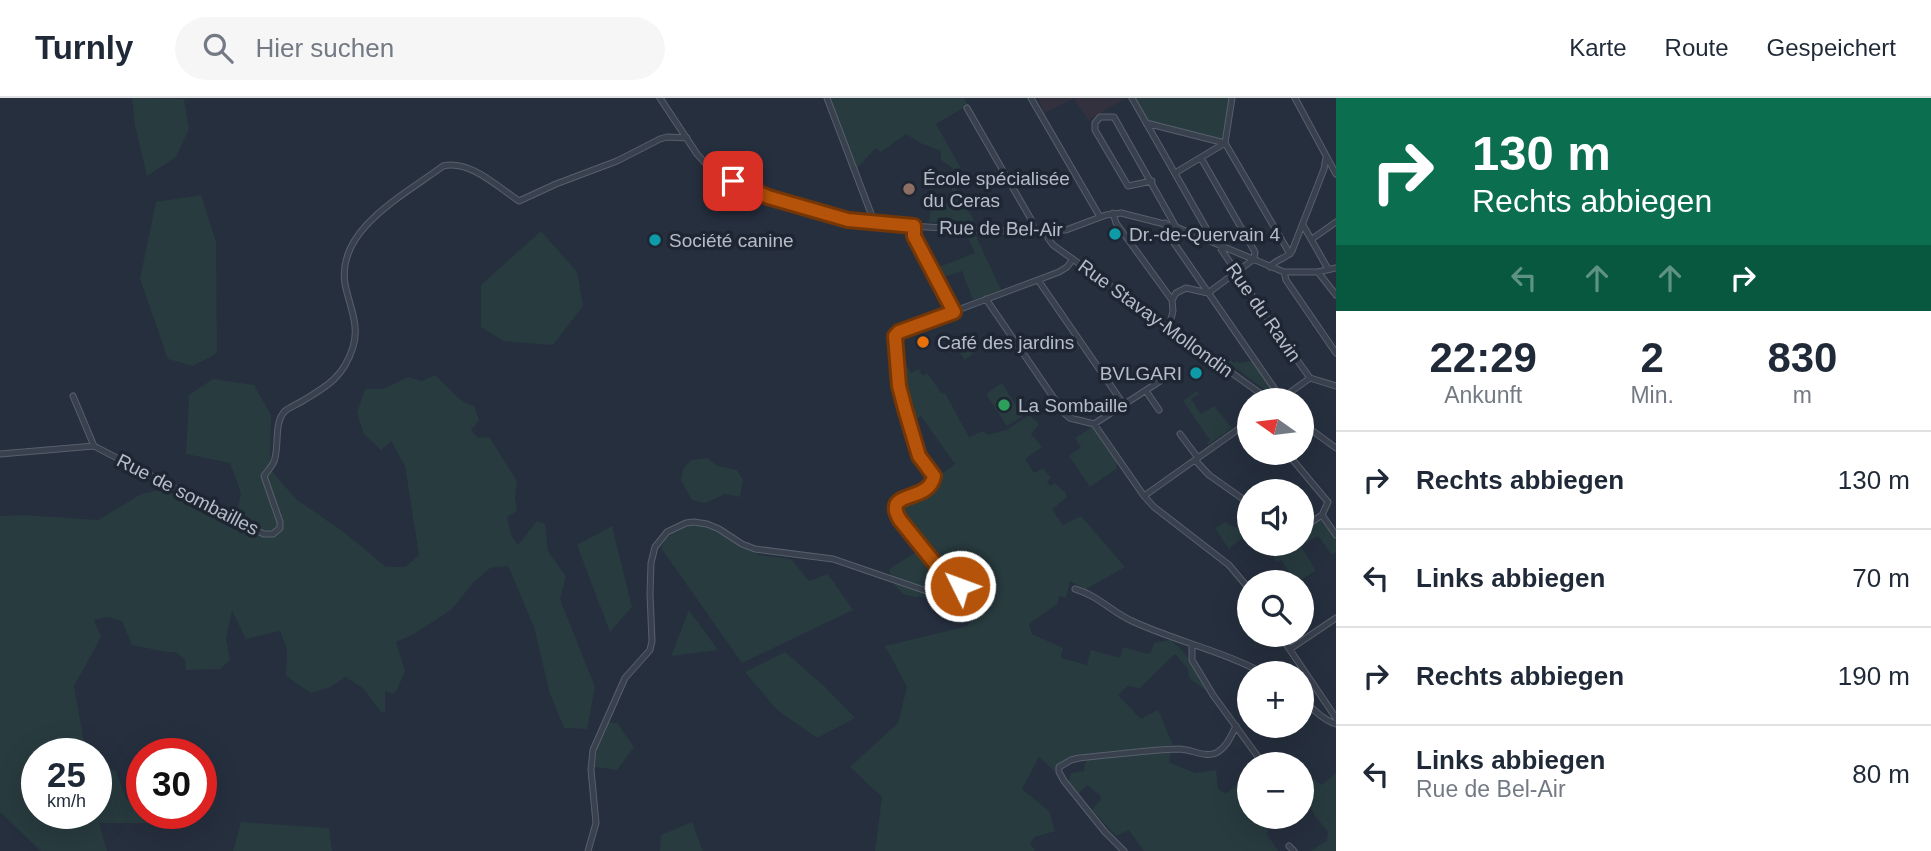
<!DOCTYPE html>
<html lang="de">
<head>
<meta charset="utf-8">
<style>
  body { margin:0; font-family:Helvetica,sans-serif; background:#f6f6f7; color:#1f2937; height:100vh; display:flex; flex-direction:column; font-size:26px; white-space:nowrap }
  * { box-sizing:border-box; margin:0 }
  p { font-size:23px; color:#747a83 }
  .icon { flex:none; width:38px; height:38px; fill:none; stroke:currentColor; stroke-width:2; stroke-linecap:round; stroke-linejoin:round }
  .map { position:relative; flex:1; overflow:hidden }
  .side { display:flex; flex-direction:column; background:#fff; width:595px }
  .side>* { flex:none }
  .top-card { background:#0b6e4f; color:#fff; overflow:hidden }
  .needle { width:46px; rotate:284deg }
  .tools { position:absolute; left:1237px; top:290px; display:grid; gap:14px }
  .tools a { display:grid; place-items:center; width:77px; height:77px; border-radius:50%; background:#fff; box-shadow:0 7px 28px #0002; font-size:35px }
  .speed { position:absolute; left:21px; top:640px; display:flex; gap:14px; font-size:35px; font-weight:700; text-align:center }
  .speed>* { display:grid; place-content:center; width:91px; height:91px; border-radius:50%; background:#fff; box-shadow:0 7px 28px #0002; line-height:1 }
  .speed small { font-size:18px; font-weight:400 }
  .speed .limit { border:10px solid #d22; background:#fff; color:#111 }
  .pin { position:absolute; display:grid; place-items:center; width:60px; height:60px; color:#fff; margin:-30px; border-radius:14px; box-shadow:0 4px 10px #0006 }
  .me { position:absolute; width:77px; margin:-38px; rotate:312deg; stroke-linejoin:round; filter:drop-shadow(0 0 5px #0008) }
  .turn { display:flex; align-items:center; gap:24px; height:147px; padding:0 21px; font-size:32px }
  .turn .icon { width:91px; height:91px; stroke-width:2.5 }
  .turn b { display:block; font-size:49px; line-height:60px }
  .lanes { display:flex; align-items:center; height:66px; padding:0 21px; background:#0003; justify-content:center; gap:35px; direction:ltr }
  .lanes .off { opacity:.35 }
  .eta { display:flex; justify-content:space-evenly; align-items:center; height:119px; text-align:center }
  .eta b { font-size:42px; font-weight:700; line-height:49px }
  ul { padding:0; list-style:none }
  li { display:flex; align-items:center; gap:21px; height:98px; padding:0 21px; border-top:2px solid #e0e1e3 }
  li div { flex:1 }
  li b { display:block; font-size:26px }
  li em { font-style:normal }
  header { display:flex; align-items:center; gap:42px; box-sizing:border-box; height:98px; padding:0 35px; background:#fff; border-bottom:2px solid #e0e1e3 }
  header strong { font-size:33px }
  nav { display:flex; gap:38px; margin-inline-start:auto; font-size:24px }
  .search { width:490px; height:63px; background:#f6f6f7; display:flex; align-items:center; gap:18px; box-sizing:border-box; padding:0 24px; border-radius:38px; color:#747a83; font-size:26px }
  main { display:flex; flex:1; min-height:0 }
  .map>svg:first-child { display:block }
  .medical { fill:#34313f }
  .green { fill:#283b3f }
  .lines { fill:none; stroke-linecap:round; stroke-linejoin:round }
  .minor-casing { stroke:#585f6c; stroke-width:7 }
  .minor { stroke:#3a414e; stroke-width:5 }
  .route-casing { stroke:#753606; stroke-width:18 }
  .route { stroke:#b45309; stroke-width:12 }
  .education-dot { fill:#8d6e63; stroke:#1f2633; stroke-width:2.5 }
  .culture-dot { fill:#0f9aa8; stroke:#1f2633; stroke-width:2.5 }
  .food-dot { fill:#e8710a; stroke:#1f2633; stroke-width:2.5 }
  .leisure-dot { fill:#2e9e5b; stroke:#1f2633; stroke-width:2.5 }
  .labels { text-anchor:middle; stroke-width:7; stroke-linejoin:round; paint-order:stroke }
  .poi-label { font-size:19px; fill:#b6bdc9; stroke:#1f2633; text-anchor:start }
  .street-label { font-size:19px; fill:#b6bdc9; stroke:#1f2633 }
</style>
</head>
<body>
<header>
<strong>Turnly</strong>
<div class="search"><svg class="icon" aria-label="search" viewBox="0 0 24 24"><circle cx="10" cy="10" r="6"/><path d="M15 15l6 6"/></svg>Hier suchen</div>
<nav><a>Karte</a><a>Route</a><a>Gespeichert</a></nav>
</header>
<main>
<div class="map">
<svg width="1336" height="753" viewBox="0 0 1336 753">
  <rect width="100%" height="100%" fill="#262f3e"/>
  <path class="medical" d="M1037,0H1126L1088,22L1074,0L1045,15Z"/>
  <path class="green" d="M132,0L184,1L189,31L176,59L147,78L135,28Z
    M828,0H964L968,7L936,26L966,79L941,62V53L920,45L906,36L881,54L884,58L876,50L857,70Z
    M1135,0H1230L1223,43L1148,24Z
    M951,78L958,84L954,88L974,122L973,123L974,127L929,124L931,108L953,104Z
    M201,97L216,144L217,255L193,268L168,261L140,181L156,104Z
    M541,133L577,174L583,208L553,247L503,243L481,229V187Z
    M966,135L975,136L1001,192L973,202L962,173L944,179L939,169L975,155Z
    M965,233L978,252L965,262L952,243Z
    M898,253L911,275L918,271L923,278L927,275L942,296L945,295L969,339L983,333L987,337L1006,332L1029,317L1039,326L1031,336L1042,349L1025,361L1034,375L1043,370L1051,380L1047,383L1050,388L1055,385L1066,395V400L1052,411L1063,427L1081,418L1125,469L1086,491L1070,483L1066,500L1060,498L1057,506L1029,526L1032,536L1063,550L1061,557L1062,560L1087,567L1091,552L1120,560L1123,549L1148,556L1151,554L1154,545L1170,542C1187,552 1197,577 1208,594L1189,580L1188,571L1175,556L1140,590L1127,588L1118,597L1141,621L1158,612L1173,647L1076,660L1054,673L1039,659L1022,691L1049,713L1055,733L1035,739L1030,745L1035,753H875L882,699L850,669L898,625L907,589L885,548L968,528L981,505L952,498L915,499L903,496L894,486L889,471L919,452L924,460H933L900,418L899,412L903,405L927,396L936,389L937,379L955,366L921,318L914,323L901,292Z
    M1231,262L1234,265L1237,263L1239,265L1252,263L1275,294V298L1271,297L1228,264Z
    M435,277L462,303L474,308L479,322L471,332L478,340L489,339L517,383L515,399L517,413L507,419L511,437L518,447L537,423L545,426L548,453L566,479L560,501L595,589L587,631L564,630L550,596L534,529L508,468L490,470L473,485L451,512L414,536L396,544L405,573L397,592L392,596L385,593V615L381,614L363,590L345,579L331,589L311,595L286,578L287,551L280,533L246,541L232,513L226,540L230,562L220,571L186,572L185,562L176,554H167L132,547L122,523L107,519L94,522L101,539L74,588L86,656H37V716H96V663L116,673L126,701L142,712V716H148L161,725H99L107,753H41L0,714V418L24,417L98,422L141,396L164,391L237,415L241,395L230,365L186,356L189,297L213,281L254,287L271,317L270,371L296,401L345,435L386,469H405L419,457L405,368L391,343L381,352L364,336L357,315L365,291H383L408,279L422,283Z
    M1002,285L1023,318L1007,328L986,296Z
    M1197,293L1199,296L1191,301L1201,316L1214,308L1232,330L1208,347L1207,345L1210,342L1183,303Z
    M1092,329L1117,365L1116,371L1090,389L1069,358L1081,349L1075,340Z
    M707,360L718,368L737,372L743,382L740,399L725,396L705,405L692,402L681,382L683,371L691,362Z
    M1249,413L1250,446L1242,440L1229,451L1215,430L1226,424L1236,430Z
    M1321,420L1336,442V454L1332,457L1318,438L1301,448L1316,473L1296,485L1281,462L1276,464L1272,455L1283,446H1302V432Z
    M693,427L706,428L759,457L791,461L809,483L828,476L853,512L742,565L661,450C667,436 678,429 693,427Z
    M612,428L632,509L610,534L577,447Z
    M689,512L718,552L671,558Z
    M785,554L824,588L855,620L817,640L777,612L745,574Z
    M609,624L617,625L634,649L617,672L595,669L598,647Z
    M1171,654L1169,664L1195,675L1216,672L1218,690L1225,696L1245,681L1249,680L1250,719H1272L1267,736L1278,753H1144L1129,732L1116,738L1092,712L1101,701L1100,697L1087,687L1077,697L1068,685L1071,675L1084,673L1085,666L1088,661L1106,658Z
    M1336,675V753H1311L1327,743L1328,734L1314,716L1308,704L1302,707V687L1312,680L1322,687Z
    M241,724L329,730L332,753H233Z
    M692,724L703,753H660L661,737Z"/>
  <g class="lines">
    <g class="minor-casing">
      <path id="minor" d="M660,0L697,56L707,67L718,75L768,99L848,122L875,126L996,133L1066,132L1106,117L1121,115L1176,129L1284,174H1318L1336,170
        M827,0L875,126
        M1031,0L1100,119
        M1132,0L1206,130L1208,137L1206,141
        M1295,0L1336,76
        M967,10L1032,123L1034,133
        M1146,25L1225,45L1232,0
        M1201,60L1255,154L1254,161
        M1175,75L1225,45L1290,156
        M1152,83L1128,88L1095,32V25L1100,19H1114L1176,129
        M1113,115L1116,125L1172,202L1173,213L1169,229
        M1165,125V132L1281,300
        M1303,127L1328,171
        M914,128V138L954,214
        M1047,132L1048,140L1053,147L1271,303
        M1312,141L1336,124
        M1221,147V151L1270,224L1310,280
        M1270,169C1276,161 1286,161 1292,153L1324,71L1326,60
        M1284,174L1286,182L1336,255
        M1318,174L1336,197
        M1038,182L1124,307
        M1208,195L1254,161
        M986,201L1064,315L1070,320L1094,326L1144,398L1154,409L1229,467L1250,492
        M1172,202L1176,195L1186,190L1208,195
        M1146,293L1159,312
        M73,298L94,348
        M1278,303L1310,280L1336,288
        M1302,325L1336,350
        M1094,326L1174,274
        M1180,336L1198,360
        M1287,355L1328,404L1322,417L1336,437
        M0,356L94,348L255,432L264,436H273L280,430V424L264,378C268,372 274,367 275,360C279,345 274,324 285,313C290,309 298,306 304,302C328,288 344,278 353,249C360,227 349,207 345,186C336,131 406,96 443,68C469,61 498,89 519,103L556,86L617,63L660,41L667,39L687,40
        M1195,362L1209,377L1250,406
        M1144,398L1250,323
        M1302,430L1322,417
        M1075,491C1097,497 1112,514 1132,523C1175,543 1223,553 1265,576
        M1280,537L1336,620
        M1192,547V562L1213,597L1264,667
        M1290,551L1336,520
        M1302,601C1312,610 1323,622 1336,626
        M1289,748L1294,753
        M588,753L596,725L591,672L593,652L625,580L650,552L652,543L650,496L651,465L655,449L667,434L686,425L694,424L707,426L719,431L742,446L755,451L833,461L950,501L978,509L985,507L986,501L984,497L965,490L948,480L934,465L900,422L895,414L897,404C907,397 924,398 931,388C940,375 922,366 918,356C906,326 892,270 895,238L899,234L1059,174L1067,169L1073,161
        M1124,753L1105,734L1064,683L1059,674V669L1071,662L1079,660C1112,657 1146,652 1179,651C1191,651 1205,660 1216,655C1227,649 1231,638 1236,628"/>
    </g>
    <use href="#minor" class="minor"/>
  </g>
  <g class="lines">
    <g class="route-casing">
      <path id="route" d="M733,83L768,99L848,122L914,128V138L954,214L899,234L895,238L899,288L905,311L919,358L934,378C929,406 881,391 900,422L941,473L960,488"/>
    </g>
    <use href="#route" class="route"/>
  </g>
  <circle class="education-dot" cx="909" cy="91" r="7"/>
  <g class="culture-dot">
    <circle cx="1115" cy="136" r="7"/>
    <circle cx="655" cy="142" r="7"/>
    <circle cx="1196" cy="275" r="7"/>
  </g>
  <circle class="food-dot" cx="923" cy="244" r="7"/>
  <circle class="leisure-dot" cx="1004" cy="307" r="7"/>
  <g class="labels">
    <g class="poi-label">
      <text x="923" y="87">École spécialisée<tspan x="923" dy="22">du Ceras</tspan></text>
      <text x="1129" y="143">Dr.-de-Quervain 4</text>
      <text x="669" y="149">Société canine</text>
      <text x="937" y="251">Café des jardins</text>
      <text x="1182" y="282" text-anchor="end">BVLGARI</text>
      <text x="1018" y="314">La Sombaille</text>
    </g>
    <g class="street-label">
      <text transform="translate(1001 130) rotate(1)" y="7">Rue de Bel-Air</text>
      <text transform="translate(1264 214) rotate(55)" y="7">Rue du Ravin</text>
      <text transform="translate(1156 220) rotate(36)" y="7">Rue Stavay-Mollondin</text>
      <text transform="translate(188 396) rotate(27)" y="7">Rue de sombailles</text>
    </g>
  </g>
</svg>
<div class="tools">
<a><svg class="needle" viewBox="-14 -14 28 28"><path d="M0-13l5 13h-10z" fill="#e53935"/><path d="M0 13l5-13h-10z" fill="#747a83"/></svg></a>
<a><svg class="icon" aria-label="sound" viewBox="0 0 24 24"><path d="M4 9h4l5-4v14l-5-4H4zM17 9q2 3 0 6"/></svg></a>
<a><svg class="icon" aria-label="search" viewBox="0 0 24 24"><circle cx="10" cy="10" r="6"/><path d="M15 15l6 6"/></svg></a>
<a>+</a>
<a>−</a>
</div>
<div class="speed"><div>25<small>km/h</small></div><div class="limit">30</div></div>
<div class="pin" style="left:733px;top:83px;background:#d93025"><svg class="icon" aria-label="arrive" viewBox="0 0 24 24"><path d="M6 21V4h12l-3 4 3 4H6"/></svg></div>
<svg class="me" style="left:960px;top:488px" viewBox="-20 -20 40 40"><circle r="17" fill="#b45309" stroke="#fff" stroke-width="3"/><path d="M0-11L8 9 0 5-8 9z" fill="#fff"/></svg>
</div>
<section class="side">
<div class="top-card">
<div class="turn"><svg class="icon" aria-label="right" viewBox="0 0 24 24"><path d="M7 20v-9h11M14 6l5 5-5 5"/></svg><div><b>130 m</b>Rechts abbiegen</div></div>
<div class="lanes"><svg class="icon off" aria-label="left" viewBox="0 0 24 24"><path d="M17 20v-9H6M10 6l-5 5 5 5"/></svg><svg class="icon off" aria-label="ahead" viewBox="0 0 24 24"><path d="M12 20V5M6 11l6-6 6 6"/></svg><svg class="icon off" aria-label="ahead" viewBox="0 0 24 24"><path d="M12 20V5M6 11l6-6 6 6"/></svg><svg class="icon" aria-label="right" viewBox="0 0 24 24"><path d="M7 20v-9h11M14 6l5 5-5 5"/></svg></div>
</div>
<div class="eta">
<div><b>22:29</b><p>Ankunft</p></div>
<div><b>2</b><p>Min.</p></div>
<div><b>830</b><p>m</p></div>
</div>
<ul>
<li><svg class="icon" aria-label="right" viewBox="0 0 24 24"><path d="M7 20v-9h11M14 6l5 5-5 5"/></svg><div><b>Rechts abbiegen</b></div><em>130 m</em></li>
<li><svg class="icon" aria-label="left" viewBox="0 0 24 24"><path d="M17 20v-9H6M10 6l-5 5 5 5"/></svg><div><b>Links abbiegen</b></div><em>70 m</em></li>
<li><svg class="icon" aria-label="right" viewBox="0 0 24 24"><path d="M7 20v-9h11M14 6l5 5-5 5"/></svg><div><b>Rechts abbiegen</b></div><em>190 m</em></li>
<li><svg class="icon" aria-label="left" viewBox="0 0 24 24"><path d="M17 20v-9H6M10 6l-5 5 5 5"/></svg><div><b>Links abbiegen</b><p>Rue de Bel-Air</p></div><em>80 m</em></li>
</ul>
</section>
</main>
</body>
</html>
